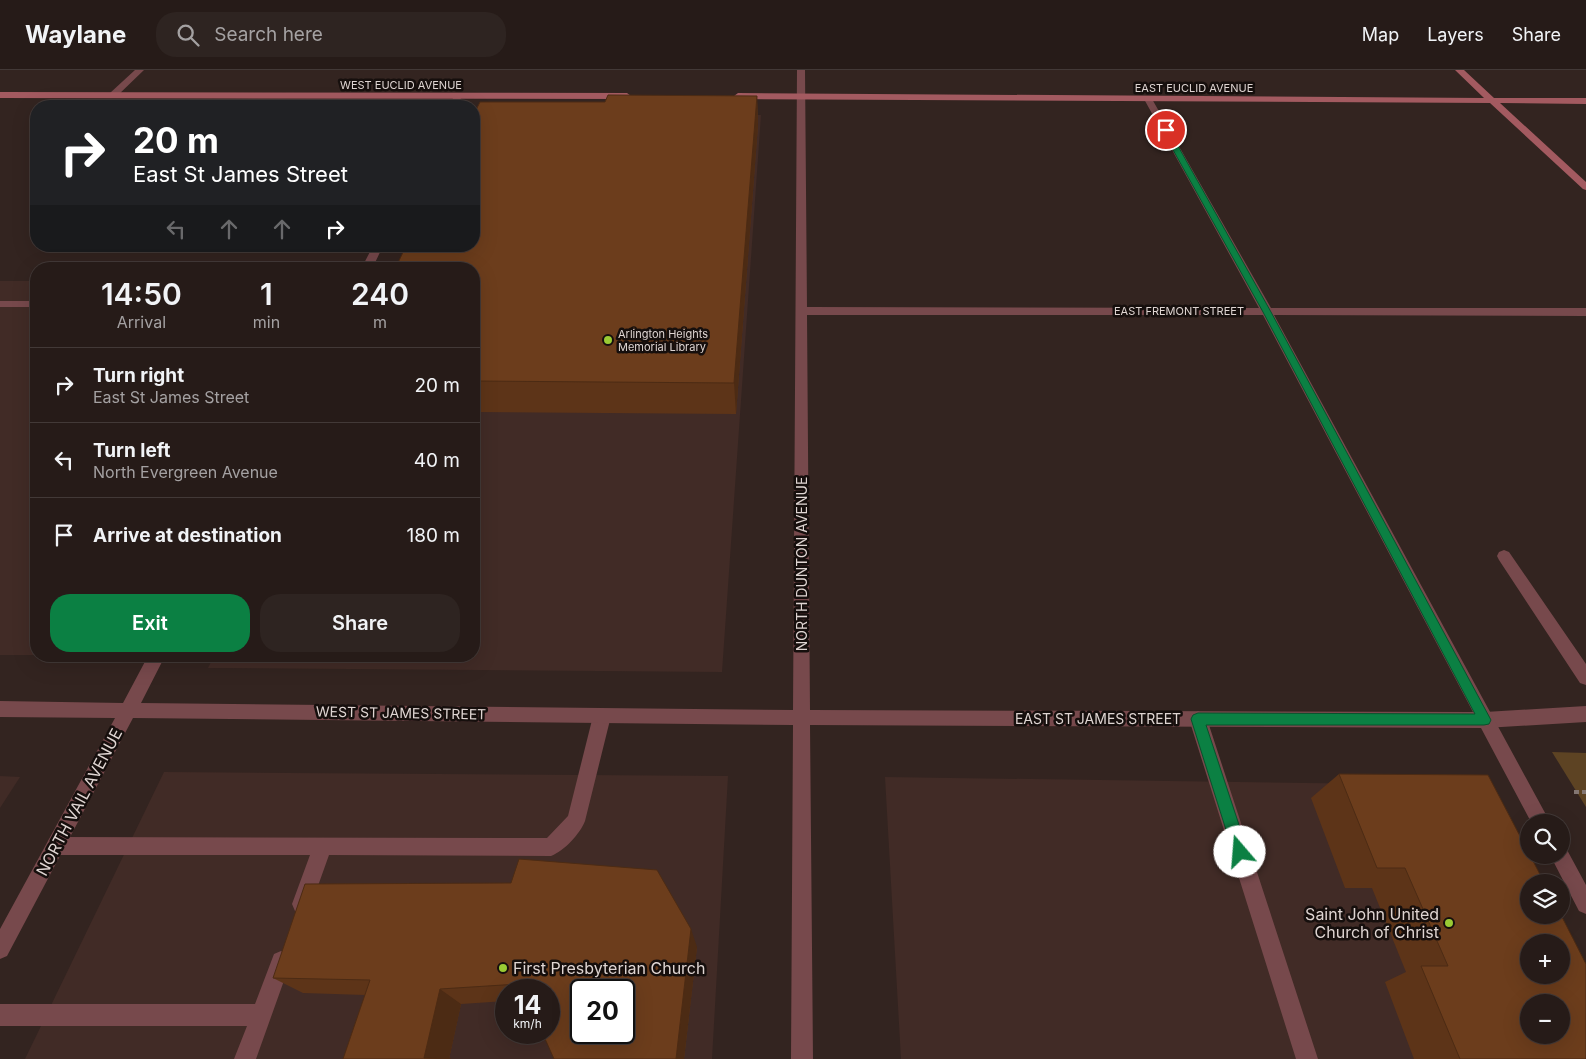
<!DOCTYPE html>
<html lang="en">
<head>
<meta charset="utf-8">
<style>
  body { margin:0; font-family:Inter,sans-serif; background:#2e2421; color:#f1f3f6; height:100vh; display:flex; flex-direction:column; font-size:19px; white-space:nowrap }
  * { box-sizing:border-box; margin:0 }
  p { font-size:16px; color:#a4a1a2 }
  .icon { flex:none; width:28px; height:28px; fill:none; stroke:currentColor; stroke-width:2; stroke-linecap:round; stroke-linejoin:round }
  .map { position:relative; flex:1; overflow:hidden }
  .side { position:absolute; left:30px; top:192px; width:450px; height:400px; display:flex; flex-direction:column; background:#261b18; border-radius:20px; box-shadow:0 5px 20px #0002,0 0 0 1px #423937 }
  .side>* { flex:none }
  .banner { position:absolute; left:30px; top:30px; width:450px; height:152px; border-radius:20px; box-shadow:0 5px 20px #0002,0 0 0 1px #423937; background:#202124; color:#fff; overflow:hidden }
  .controls { position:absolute; left:1520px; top:744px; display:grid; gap:10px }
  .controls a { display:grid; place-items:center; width:50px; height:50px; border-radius:50%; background:#261b18; box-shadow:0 5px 20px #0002,0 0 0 1px #423937; font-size:25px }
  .speed { position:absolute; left:495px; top:909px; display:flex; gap:10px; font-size:25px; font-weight:700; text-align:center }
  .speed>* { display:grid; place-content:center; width:65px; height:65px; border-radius:50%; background:#261b18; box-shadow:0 5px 20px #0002,0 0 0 1px #423937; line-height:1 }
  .speed small { font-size:12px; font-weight:400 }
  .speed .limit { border:2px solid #111; border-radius:8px; background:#fff; color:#111 }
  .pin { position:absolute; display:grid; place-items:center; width:42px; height:42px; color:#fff; margin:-21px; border:2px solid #fff; border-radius:50%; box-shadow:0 1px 5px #0007 }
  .me { position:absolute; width:55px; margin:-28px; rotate:342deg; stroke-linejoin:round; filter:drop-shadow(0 0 4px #0008) }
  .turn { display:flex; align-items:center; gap:18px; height:105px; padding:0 20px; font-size:22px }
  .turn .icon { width:65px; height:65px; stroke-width:2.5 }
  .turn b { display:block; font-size:35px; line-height:42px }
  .lanes { display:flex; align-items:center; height:48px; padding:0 20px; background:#0003; justify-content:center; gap:25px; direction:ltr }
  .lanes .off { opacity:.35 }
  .eta { display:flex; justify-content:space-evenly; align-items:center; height:85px; text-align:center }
  .eta b { font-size:30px; font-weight:600; line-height:35px }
  .button { display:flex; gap:10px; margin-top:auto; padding:10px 20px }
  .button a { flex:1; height:58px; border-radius:20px; background:#0b8043; color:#fff; font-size:20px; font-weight:600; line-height:58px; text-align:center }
  .button a+a { background:#2e2421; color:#f1f3f6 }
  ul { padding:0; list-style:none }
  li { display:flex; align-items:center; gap:15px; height:75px; padding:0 20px; border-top:1px solid #423937 }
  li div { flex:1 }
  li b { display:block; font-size:19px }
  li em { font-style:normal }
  header { display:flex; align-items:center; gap:30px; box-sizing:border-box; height:70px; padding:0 25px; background:#261b18; border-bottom:1px solid #423937 }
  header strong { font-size:24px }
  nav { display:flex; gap:28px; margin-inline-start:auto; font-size:18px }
  .search { width:350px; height:45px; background:#2e2421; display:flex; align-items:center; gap:12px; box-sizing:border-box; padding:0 18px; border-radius:20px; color:#a4a1a2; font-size:19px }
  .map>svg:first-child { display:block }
  .built { fill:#412b26; fill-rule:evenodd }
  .green { fill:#5d4323 }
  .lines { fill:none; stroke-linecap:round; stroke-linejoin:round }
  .path { stroke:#837672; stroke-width:4; stroke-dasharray:5 3; stroke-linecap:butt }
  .lane { fill:#77494c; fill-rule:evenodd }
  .street { fill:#77494c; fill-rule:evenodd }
  .secondary { fill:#a35a60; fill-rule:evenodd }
  .wall { fill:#5d3418 }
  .shaded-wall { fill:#4c2b14 }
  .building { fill:#6c3d1c; stroke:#4c2b14; fill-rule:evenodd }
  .route { fill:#0b8043; stroke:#07532c }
  .poi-dot { fill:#9acb34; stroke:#160f0d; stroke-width:2 }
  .labels { text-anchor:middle; stroke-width:5; stroke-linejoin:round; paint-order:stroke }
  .far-street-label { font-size:11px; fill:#dfd5d2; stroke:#160f0d }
  .far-poi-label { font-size:11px; fill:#dfd5d2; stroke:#160f0d; text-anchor:start }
  .street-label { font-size:14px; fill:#dfd5d2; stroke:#160f0d }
  .near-street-label { font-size:16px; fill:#dfd5d2; stroke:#160f0d }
  .near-poi-label { font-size:16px; fill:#dfd5d2; stroke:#160f0d; text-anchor:end }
</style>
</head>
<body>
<header>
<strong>Waylane</strong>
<div class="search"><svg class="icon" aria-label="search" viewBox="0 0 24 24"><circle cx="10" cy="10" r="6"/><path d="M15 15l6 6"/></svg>Search here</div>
<nav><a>Map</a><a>Layers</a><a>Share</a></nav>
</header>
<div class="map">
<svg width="1586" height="989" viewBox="0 0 1586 989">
  <rect width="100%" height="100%" fill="#332420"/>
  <path class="built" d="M483,43L761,45L722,602L208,598L214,586H474V176Z
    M0,211H36V585H0Z
    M164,702L728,706L712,989H25ZM506,920H549V962H506ZM581,920H624V962H581Z
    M0,706L20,707L0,738Z
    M885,707L1452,715L1529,905V965H1561L1585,989H901Z"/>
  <path class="green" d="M1552,682L1586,683V737Z"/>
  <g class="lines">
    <path class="path" d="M1574,722H1586"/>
    <path class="lane" d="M1504,480L1509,482L1586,594V615L1580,613L1499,490L1497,486L1499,482Z
      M1586,636V652L1485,658L1479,655L1476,650L1479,645L1485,642Z
      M602,638L608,641L611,646L585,751C580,764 564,781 551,786L329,785L309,841L302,844L295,841L292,834L310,785H56L49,783L47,776L49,769L56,767L547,768L568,746L593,646L596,641Z
      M1198,641L1204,644L1207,649L1318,989H1296L1189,649L1192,644Z
      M281,881L288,884L291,891L256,989H234L247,956H0V934H255L274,884Z"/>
    <path class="street" d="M135,0H144L116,27H110V23Z
      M797,0H805L807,237L1259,238L1144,29L1148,26L1152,29L1271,238H1586V246L1274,245L1550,752H1531L1481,658L810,655L813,989H791L793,655L133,648L7,886L0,889V859L115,648L0,647V631L123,633L148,586H165L141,633L793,640ZM807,245H1263L1473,642L810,640Z
      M458,23L462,26L457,36H449L455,24Z
      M373,176H383L372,199H361Z
      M0,231H36V237H0Z
      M1561,777L1566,778L1586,815V844L1579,841L1550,785H1561Z"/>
    <path class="secondary" d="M1455,0H1464L1494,28H1586V34L1500,33L1586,112V120L1583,119L1490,33L738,29L734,26L738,23L1484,28Z
      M0,22L627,23L631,26L627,29L0,28Z"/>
  </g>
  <path class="wall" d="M757,26L758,55L736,344L474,342V199L605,32Z
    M1339,704L1586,989H1414L1385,912L1406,902L1372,818H1345L1311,728Z
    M697,877L684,989H554L549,920H506V931L461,934L449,989H343L365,925L303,923L273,908Z"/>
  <path class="shaded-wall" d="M757,26L758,55L736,344L734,313Z
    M691,859L697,877L684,989H676Z
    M440,919L461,934L449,989L424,988Z"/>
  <path class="building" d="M608,25L757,26L734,313L474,311V199H395L406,176H474V44L480,32H605Z
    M1339,704L1488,705L1544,812H1529V845H1561L1586,894V989H1460L1421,896H1448L1405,798H1377ZM1529,872H1561V905H1529ZM1529,932H1561V965H1529Z
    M519,789L657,800L691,859L676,989H554L542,962H549V920H521L519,914L440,919L424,988L451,989H343L370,910L273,908L305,814L511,813ZM581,920H624V962H581Z"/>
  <path class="route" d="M1166,58L1169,60L1271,242L1491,650L1489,654L1484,655H1206L1248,782L1246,787L1240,789L1235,787L1233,782L1191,649L1193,645L1198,643L1475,644L1263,242L1162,60Z"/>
  <g class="poi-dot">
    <circle cx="608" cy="270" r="5"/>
    <circle cx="1449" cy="853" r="5"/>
    <circle cx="503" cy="898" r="5"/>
  </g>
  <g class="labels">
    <g class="far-street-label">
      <text x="401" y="19">WEST EUCLID AVENUE</text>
      <text x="1194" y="22">EAST EUCLID AVENUE</text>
      <text x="1179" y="245">EAST FREMONT STREET</text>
    </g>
    <g class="far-poi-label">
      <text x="618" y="268">Arlington Heights<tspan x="618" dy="13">Memorial Library</tspan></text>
    </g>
    <g class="street-label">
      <text transform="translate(802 494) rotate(-90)" y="5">NORTH DUNTON AVENUE</text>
      <text transform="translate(401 643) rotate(1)" y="5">WEST ST JAMES STREET</text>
      <text x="1098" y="654">EAST ST JAMES STREET</text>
    </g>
    <g class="near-street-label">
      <text transform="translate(79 732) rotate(-62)" y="6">NORTH VAIL AVENUE</text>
    </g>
    <g class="near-poi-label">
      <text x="1439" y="850">Saint John United<tspan x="1439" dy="18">Church of Christ</tspan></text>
      <text x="513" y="904" text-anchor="start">First Presbyterian Church</text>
    </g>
  </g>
</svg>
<div class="controls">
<a><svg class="icon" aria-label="search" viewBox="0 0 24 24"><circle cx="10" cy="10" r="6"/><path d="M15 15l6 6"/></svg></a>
<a><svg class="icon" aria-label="layers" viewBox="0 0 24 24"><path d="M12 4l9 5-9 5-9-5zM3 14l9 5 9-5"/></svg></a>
<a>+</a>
<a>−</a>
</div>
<div class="speed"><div>14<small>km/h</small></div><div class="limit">20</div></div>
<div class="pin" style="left:1166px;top:60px;background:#d93025"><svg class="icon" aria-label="arrive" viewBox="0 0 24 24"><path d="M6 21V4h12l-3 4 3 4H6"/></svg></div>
<svg class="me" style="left:1240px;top:782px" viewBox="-20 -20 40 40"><circle r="19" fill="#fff"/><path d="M0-13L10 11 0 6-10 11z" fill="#0b8043"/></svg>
<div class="banner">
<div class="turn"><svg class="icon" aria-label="right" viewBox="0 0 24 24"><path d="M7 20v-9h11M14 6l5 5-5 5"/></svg><div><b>20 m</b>East St James Street</div></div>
<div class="lanes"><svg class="icon off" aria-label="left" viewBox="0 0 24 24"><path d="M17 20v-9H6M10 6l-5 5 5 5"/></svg><svg class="icon off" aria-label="ahead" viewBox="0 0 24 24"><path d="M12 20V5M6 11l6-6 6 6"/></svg><svg class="icon off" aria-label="ahead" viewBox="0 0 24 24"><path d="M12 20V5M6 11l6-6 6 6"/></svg><svg class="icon" aria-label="right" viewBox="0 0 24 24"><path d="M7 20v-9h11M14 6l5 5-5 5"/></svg></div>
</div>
<section class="side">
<div class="eta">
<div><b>14:50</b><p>Arrival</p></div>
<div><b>1</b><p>min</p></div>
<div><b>240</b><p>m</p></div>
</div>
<ul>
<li><svg class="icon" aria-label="right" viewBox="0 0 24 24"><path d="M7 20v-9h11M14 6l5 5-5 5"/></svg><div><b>Turn right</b><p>East St James Street</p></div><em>20 m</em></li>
<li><svg class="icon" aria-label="left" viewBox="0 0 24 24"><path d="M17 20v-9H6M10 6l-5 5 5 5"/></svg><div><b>Turn left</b><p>North Evergreen Avenue</p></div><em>40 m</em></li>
<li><svg class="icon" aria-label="arrive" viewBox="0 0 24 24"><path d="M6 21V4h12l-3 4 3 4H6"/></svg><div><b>Arrive at destination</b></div><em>180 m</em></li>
</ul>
<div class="button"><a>Exit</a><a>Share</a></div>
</section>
</div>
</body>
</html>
